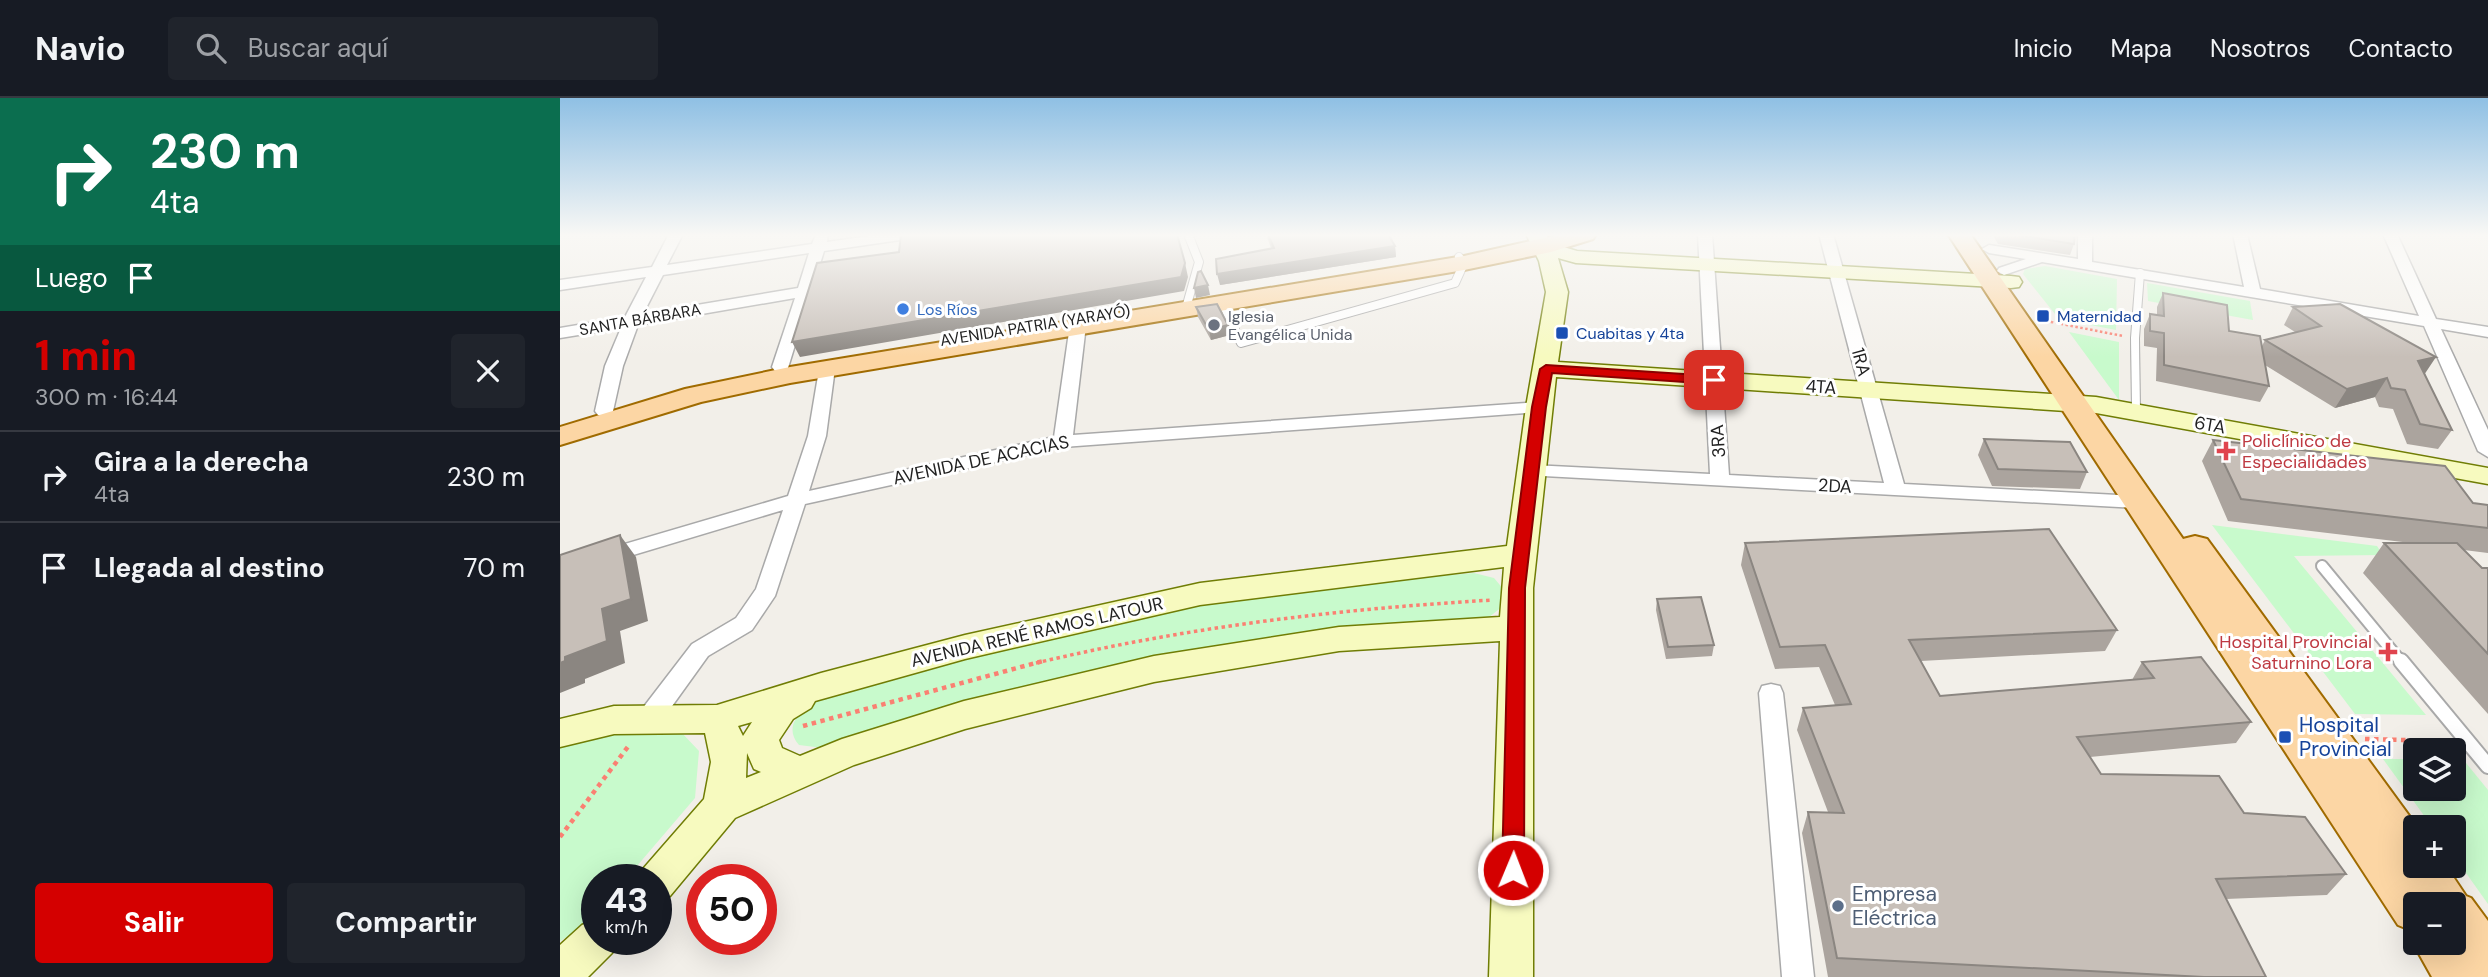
<!DOCTYPE html>
<html lang="es">
<head>
<meta charset="utf-8">
<style>
  body { margin:0; font-family:"DM Sans",sans-serif; background:#20242c; color:#f1f3f6; height:100vh; display:flex; flex-direction:column; font-size:26px; white-space:nowrap }
  * { box-sizing:border-box; margin:0 }
  p { font-size:23px; color:#9ea1a6 }
  .icon { flex:none; width:38px; height:38px; fill:none; stroke:currentColor; stroke-width:2; stroke-linecap:round; stroke-linejoin:round }
  .map { position:relative; flex:1; overflow:hidden }
  .side { display:flex; flex-direction:column; background:#171b24; width:560px }
  .side>* { flex:none }
  .top-card { background:#0b6e4f; color:#fff; overflow:hidden }
  .buttons { position:absolute; left:1843px; top:640px; display:grid; gap:14px }
  .buttons a { display:grid; place-items:center; width:63px; height:63px; border-radius:7px; background:#171b24; box-shadow:0 7px 28px #0002; font-size:35px }
  .speed { position:absolute; left:21px; top:766px; display:flex; gap:14px; font-size:35px; font-weight:700; text-align:center }
  .speed>* { display:grid; place-content:center; width:91px; height:91px; border-radius:50%; background:#171b24; box-shadow:0 7px 28px #0002; line-height:1 }
  .speed small { font-size:18px; font-weight:400 }
  .speed .limit { border:10px solid #d22; background:#fff; color:#111 }
  .pin { position:absolute; display:grid; place-items:center; width:60px; height:60px; color:#fff; margin:-30px; border-radius:14px; box-shadow:0 4px 10px #0006 }
  .me { position:absolute; width:77px; margin:-38px; rotate:1deg; stroke-linejoin:round; filter:drop-shadow(0 0 5px #0008) }
  .turn { display:flex; align-items:center; gap:24px; height:147px; padding:0 35px; font-size:32px }
  .turn .icon { width:91px; height:91px; stroke-width:2.5 }
  .turn b { display:block; font-size:49px; line-height:60px }
  .then { display:flex; align-items:center; height:66px; padding:0 35px; background:#0003; gap:14px; font-size:26px }
  .round { display:grid; place-items:center; flex:none; width:74px; height:74px; border-radius:7px; background:#20242c }
  .head { display:flex; align-items:center; justify-content:space-between; height:119px; padding:0 35px }
  h1 { font-size:42px; font-weight:700; line-height:52px; color:#d40000 }
  .action { display:flex; gap:14px; margin-top:auto; padding:14px 35px }
  .action a { flex:1; height:80px; border-radius:7px; background:#d40000; color:#fff; font-size:28px; font-weight:700; line-height:80px; text-align:center }
  .action a+a { background:#20242c; color:#f1f3f6 }
  ul { padding:0; list-style:none }
  li { display:flex; align-items:center; gap:21px; height:91px; padding:0 35px; border-top:2px solid #363941 }
  li div { flex:1 }
  li b { display:block; font-size:26px }
  li em { font-style:normal }
  header { display:flex; align-items:center; gap:42px; box-sizing:border-box; height:98px; padding:0 35px; background:#171b24; border-bottom:2px solid #363941 }
  header strong { font-size:33px }
  nav { display:flex; gap:38px; margin-inline-start:auto; font-size:24px }
  .search { width:490px; height:63px; background:#20242c; display:flex; align-items:center; gap:18px; box-sizing:border-box; padding:0 24px; border-radius:7px; color:#9ea1a6; font-size:26px }
  main { display:flex; flex:1; min-height:0 }
  .map>svg:first-child { display:block }
  .park { fill:#c8facc }
  .lines { fill:none; stroke-linecap:round; stroke-linejoin:round }
  .lane-far2-casing { stroke:#a9a9a9; stroke-width:10 }
  .lane-far1-casing { stroke:#a9a9a9; stroke-width:14 }
  .lane-casing { stroke:#a9a9a9; stroke-width:18 }
  .street-casing { stroke:#a9a9a9; stroke-width:3 }
  .secondary-casing { stroke:#707d05; stroke-width:3 }
  .primary-casing { stroke:#a06b00; stroke-width:4 }
  .path-far2 { stroke:#fa8072; stroke-width:2.5; stroke-dasharray:2.5 2.5; stroke-linecap:butt }
  .path-far1 { stroke:#fa8072; stroke-width:3.5; stroke-dasharray:3.5 3.5; stroke-linecap:butt }
  .path { stroke:#fa8072; stroke-width:4.5; stroke-dasharray:4.5 4.5; stroke-linecap:butt }
  .lane-far2 { stroke:#fff; stroke-width:8 }
  .lane-far1 { stroke:#fff; stroke-width:10 }
  .lane { stroke:#fff; stroke-width:14 }
  .street { fill:#fff; fill-rule:evenodd }
  .secondary { fill:#f7fabf; fill-rule:evenodd }
  .primary { fill:#fcd6a4; fill-rule:evenodd }
  .wall { fill:#aba49e }
  .shaded-wall { fill:#8b8681 }
  .building { fill:#c7bfb8; stroke:#8b8681; stroke-width:2 }
  .route { fill:#d40000; stroke:#8a0000; stroke-width:2 }
  .shop-dot { fill:#3f7fe0; stroke:#fff; stroke-width:2.5 }
  .transit-dot { fill:#1a4fb4; stroke:#fff; stroke-width:2.5 }
  .worship-dot { fill:#6b7280; stroke:#fff; stroke-width:2.5 }
  .health-dot { fill:#e0444e; stroke:#fff; stroke-width:2.5 }
  .service-dot { fill:#5c6f8a; stroke:#fff; stroke-width:2.5 }
  .labels { text-anchor:middle; stroke-width:6; stroke-linejoin:round; paint-order:stroke }
  .far-shop-label { font-size:16px; fill:#366cbe; stroke:#fff; text-anchor:start }
  .far-worship-label { font-size:16px; fill:#5b616d; stroke:#fff; text-anchor:start }
  .far-transit-label { font-size:16px; fill:#164399; stroke:#fff; text-anchor:start }
  .far-street-label { font-size:16px; fill:#222; stroke:#fff }
  .street-label { font-size:18px; fill:#222; stroke:#fff }
  .health-label { font-size:18px; fill:#be3a42; stroke:#fff; text-anchor:start }
  .near-transit-label { font-size:21px; fill:#164399; stroke:#fff; text-anchor:start }
  .near-service-label { font-size:21px; fill:#4e5e75; stroke:#fff; text-anchor:start }
</style>
</head>
<body>
<header>
<strong>Navio</strong>
<div class="search"><svg class="icon" aria-label="search" viewBox="0 0 24 24"><circle cx="10" cy="10" r="6"/><path d="M15 15l6 6"/></svg>Buscar aquí</div>
<nav><a>Inicio</a><a>Mapa</a><a>Nosotros</a><a>Contacto</a></nav>
</header>
<main>
<section class="side">
<div class="top-card">
<div class="turn"><svg class="icon" aria-label="right" viewBox="0 0 24 24"><path d="M7 20v-9h11M14 6l5 5-5 5"/></svg><div><b>230 m</b>4ta</div></div>
<div class="then">Luego<svg class="icon" aria-label="arrive" viewBox="0 0 24 24"><path d="M6 21V4h12l-3 4 3 4H6"/></svg></div>
</div>
<div class="head"><div><h1>1 min</h1><p>300 m · 16:44</p></div><a class="round"><svg class="icon" aria-label="close" viewBox="0 0 24 24"><path d="M6 6l12 12M18 6L6 18"/></svg></a></div>
<ul>
<li><svg class="icon" aria-label="right" viewBox="0 0 24 24"><path d="M7 20v-9h11M14 6l5 5-5 5"/></svg><div><b>Gira a la derecha</b><p>4ta</p></div><em>230 m</em></li>
<li><svg class="icon" aria-label="arrive" viewBox="0 0 24 24"><path d="M6 21V4h12l-3 4 3 4H6"/></svg><div><b>Llegada al destino</b></div><em>70 m</em></li>
</ul>
<div class="action"><a>Salir</a><a>Compartir</a></div>
</section>
<div class="map">
<svg width="1928" height="879" viewBox="0 0 1928 879">
  <rect width="100%" height="100%" fill="#f2efe9"/>
  <path class="park" d="M1485,168L1557,181L1556,232L1499,221L1463,176L1465,171Z
    M1587,185L1690,203L1693,222L1588,203Z
    M1509,234L1559,244V302Z
    M1652,427L1817,448L1823,457L1734,458L1866,617L1795,616Z
    M914,475L934,480L945,493L943,508L928,520L773,534L263,650L239,647C219,624 250,605 269,595L610,510L770,487Z
    M39,633L121,634L139,653L135,700L65,782H37V811L12,836L0,843V648Z
    M1894,660H1902L1928,692V806L1894,758V730H1873L1823,661H1855V691H1894Z"/>
  <g class="lines">
    <g class="lane-far2-casing">
      <path id="lane-far2" d="M662,204L681,245L895,185L904,165L899,159
        M626,210L639,164L628,136
        M1576,313L1575,240L1580,175"/>
    </g>
    <g class="lane-far1-casing">
      <path id="lane-far1" d="M1762,468L1842,565"/>
    </g>
    <g class="lane-casing">
      <path id="lane" d="M1841,563L1928,668"/>
    </g>
    <g class="street-casing">
      <path id="street" d="M109,136H123L107,167L252,146L256,136H268L267,144L323,136H361L354,140L264,153L227,273H215L212,269L235,200L78,227L63,268L53,313L50,317H38L35,313L45,268L61,230L0,240V230L65,219L86,179L0,192V182L92,169ZM249,155L238,190L83,216L103,177Z
        M1138,136H1152L1169,377L1324,385L1259,136H1273L1344,386L1577,398L1584,399L1587,404L1584,409L1577,410L965,377L962,373L972,367L1150,376Z
        M1518,136H1532V164L1684,189L1673,136H1687L1700,191L1859,218L1823,136H1837L1876,221L1928,229V239L1881,231L1928,332V359L1918,353L1864,228L1482,164L1444,177L1437,173L1439,170L1466,161L1429,155L1422,151L1429,147L1518,161Z
        M518,222L526,227L513,337L979,304L988,309L979,314L503,349L245,406L215,498L192,532L148,558L97,629L88,632L79,629L75,622L79,615L132,546L176,520L196,491L223,412L0,479V465L228,398L248,338L260,266L266,265L275,270L266,338L249,393L494,339L510,227Z
        M1211,586L1220,588L1223,595L1254,879H1222L1199,595L1202,588Z"/>
    </g>
    <g class="secondary-casing">
      <path id="secondary" d="M966,136H986L990,145L1017,153L1451,178L1459,179L1462,184L1459,189L1451,190L1016,165L998,160L1008,194L998,264L1536,299L1928,370V386L1536,315L996,279L973,490V879H929L940,543L779,553L594,584L405,631L294,667L175,720L110,798L96,803V782H77L82,772L144,701L151,664L145,635L54,636L0,649V621L54,608L157,607L261,575L405,537L640,485L947,448L966,309L986,194L979,163ZM944,469L940,519L779,529L594,558L404,603L282,641L240,658L222,650L219,642L233,621L251,610L255,603L405,561L640,507ZM192,624L183,638L178,628ZM187,655L194,671L201,674L186,680Z
        M37,821V842H58L52,855L28,879H0V847L22,827Z"/>
    </g>
    <g class="primary-casing">
      <path id="primary" d="M1002,136H1036L1033,141L991,154L904,172L230,285L141,304L0,347V329L125,291L230,269L904,158Z
        M1388,136H1410L1623,441L1635,438L1647,441L1858,730H1855V768H1886L1906,798L1911,800L1928,823V879H1872L1853,845L1855,840V845H1894V807H1855V834L1838,827Z"/>
    </g>
    <path class="path-far2" d="M1481,222L1563,238"/>
    <path class="path-far1" d="M476,565C627,529 778,511 933,502"/>
    <path class="path" d="M243,628L483,563
      M1805,641L1885,643
      M0,739L70,646"/>
    <use href="#lane-far2" class="lane-far2"/>
    <use href="#lane-far1" class="lane-far1"/>
    <use href="#lane" class="lane"/>
    <use href="#street" class="street"/>
    <use href="#secondary" class="secondary"/>
    <use href="#primary" class="primary"/>
  </g>
  <path class="wall" d="M706,136H828L835,148L836,159L660,187L711,150Z
    M1432,136H1515L1514,146L1510,157L1438,146Z
    M1603,195L1669,233L1702,248L1705,242L1735,234L1724,227L1733,209L1865,276L1892,332L1878,351L1847,346L1833,311L1819,309L1815,299L1775,310L1705,267L1709,288L1700,304L1596,283L1597,250L1584,248V231L1590,216L1597,217V209Z
    M636,209L668,227L670,237L651,242L638,219Z
    M1424,341L1527,374L1520,391L1432,388L1418,357Z
    M1653,342L1913,405L1928,407V455L1904,452L1922,470H1928V616L1803,475L1824,445H1851L1668,423L1642,363Z
    M1185,445L1557,532L1545,553L1361,563L1380,598L1572,582L1582,564L1691,624L1676,645L1530,659L1541,676L1684,715L1786,776L1767,797L1666,801L1706,879H1268L1242,735L1248,714H1268L1237,632L1243,610L1275,607L1259,569L1215,571L1181,467Z
    M1097,501L1154,547L1152,558L1106,561L1096,512Z"/>
  <path class="shaded-wall" d="M835,148L836,159L660,187L657,176Z
    M625,165L628,179L624,193L240,259L232,244Z
    M648,187L650,197L636,200L634,190Z
    M668,227L670,237L651,242L649,232Z
    M1876,259L1864,277L1858,263Z
    M1827,280L1815,299L1775,310L1787,291Z
    M60,437L76,459L88,523L60,533L65,565L25,581V585L0,595V565L42,511Z"/>
  <path class="building" d="M341,136H617L625,165L621,179L232,244L257,165L339,154Z
    M708,136H828L835,148L657,176L656,161L714,150Z
    M1452,136H1515L1514,146Z
    M641,173L648,187L634,190L638,174Z
    M1603,195L1667,207L1669,233L1700,238L1709,288L1604,267V235L1590,233V216L1604,218Z
    M657,206L668,227L649,232L636,209Z
    M1780,206L1876,259L1858,263L1892,332L1860,326L1845,292L1831,290L1827,280L1787,291L1705,242L1761,228L1733,209Z
    M1424,341L1510,344L1527,374L1438,371Z
    M1653,342L1885,368L1913,405L1928,407V430L1681,401Z
    M1489,431L1557,532L1349,542L1380,598L1594,580L1582,564L1641,559L1691,624L1517,639L1541,676L1659,678L1684,715L1745,719L1786,776L1656,781L1706,879H1644L1277,860L1248,714L1284,715L1243,610L1291,606L1265,547L1220,549L1185,445Z
    M60,437L71,501L42,511L47,543L5,559V563L0,565V457Z
    M1824,445H1897L1922,470H1928V556Z
    M1141,499L1154,547L1108,549L1097,501Z"/>
  <linearGradient id="sky" x2="0" y2="1"><stop stop-color="#8fc0e4"/><stop offset="0.53" stop-color="#f9f8f5"/><stop offset="1" stop-color="#f9f8f5" stop-opacity="0"/></linearGradient>
  <rect width="1928" height="259" fill="url(#sky)"/>
  <path class="route" d="M986,267L1154,278L1160,282L1154,286L992,275L986,309L965,490L964,772L960,779L953,781L945,779L942,772L949,490L972,309L980,271Z"/>
  <circle class="shop-dot" cx="343" cy="211" r="7"/>
  <g class="transit-dot">
    <rect x="1476" y="211" width="14" height="14" rx="3.5"/>
    <rect x="995" y="228" width="14" height="14" rx="3.5"/>
    <rect x="1718" y="632" width="14" height="14" rx="3.5"/>
  </g>
  <circle class="worship-dot" cx="654" cy="227" r="7"/>
  <g class="health-dot">
    <path d="M1662.5 342.5h7v7h7v7h-7v7h-7v-7h-7v-7h7z"/>
    <path d="M1824.5 543.5h7v7h7v7h-7v7h-7v-7h-7v-7h7z"/>
  </g>
  <circle class="service-dot" cx="1278" cy="808" r="7"/>
  <g class="labels">
    <g class="far-shop-label">
      <text x="357" y="217">Los Ríos</text>
    </g>
    <g class="far-worship-label">
      <text x="668" y="224">Iglesia<tspan x="668" dy="18">Evangélica Unida</tspan></text>
    </g>
    <g class="far-transit-label">
      <text x="1497" y="224">Maternidad</text>
      <text x="1016" y="241">Cuabitas y 4ta</text>
    </g>
    <g class="far-street-label">
      <text transform="translate(80 221) rotate(-10)" y="6">SANTA BÁRBARA</text>
      <text transform="translate(475 227) rotate(-9)" y="6">AVENIDA PATRIA (YARAYÓ)</text>
    </g>
    <g class="street-label">
      <text transform="translate(1301 264) rotate(75)" y="6">1RA</text>
      <text transform="translate(1261 289) rotate(4)" y="6">4TA</text>
      <text transform="translate(1650 327) rotate(10)" y="6">6TA</text>
      <text transform="translate(1158 343) rotate(-94)" y="6">3RA</text>
      <text transform="translate(421 362) rotate(-12)" y="6">AVENIDA DE ACACIAS</text>
      <text transform="translate(1275 388) rotate(3)" y="6">2DA</text>
      <text transform="translate(477 534) rotate(-13)" y="6">AVENIDA RENÉ RAMOS LATOUR</text>
    </g>
    <g class="health-label">
      <text x="1682" y="349">Policlínico de<tspan x="1682" dy="21">Especialidades</tspan></text>
      <text x="1812" y="550" text-anchor="end">Hospital Provincial<tspan x="1812" dy="21">Saturnino Lora</tspan></text>
    </g>
    <g class="near-transit-label">
      <text x="1739" y="634">Hospital<tspan x="1739" dy="24">Provincial</tspan></text>
    </g>
    <g class="near-service-label">
      <text x="1292" y="803">Empresa<tspan x="1292" dy="24">Eléctrica</tspan></text>
    </g>
  </g>
</svg>
<div class="buttons">
<a><svg class="icon" aria-label="layers" viewBox="0 0 24 24"><path d="M12 4l9 5-9 5-9-5zM3 14l9 5 9-5"/></svg></a>
<a>+</a>
<a>−</a>
</div>
<div class="speed"><div>43<small>km/h</small></div><div class="limit">50</div></div>
<div class="pin" style="left:1154px;top:282px;background:#d93025"><svg class="icon" aria-label="arrive" viewBox="0 0 24 24"><path d="M6 21V4h12l-3 4 3 4H6"/></svg></div>
<svg class="me" style="left:953px;top:772px" viewBox="-20 -20 40 40"><circle r="17" fill="#d40000" stroke="#fff" stroke-width="3"/><path d="M0-11L8 9 0 5-8 9z" fill="#fff"/></svg>
</div>
</main>
</body>
</html>
